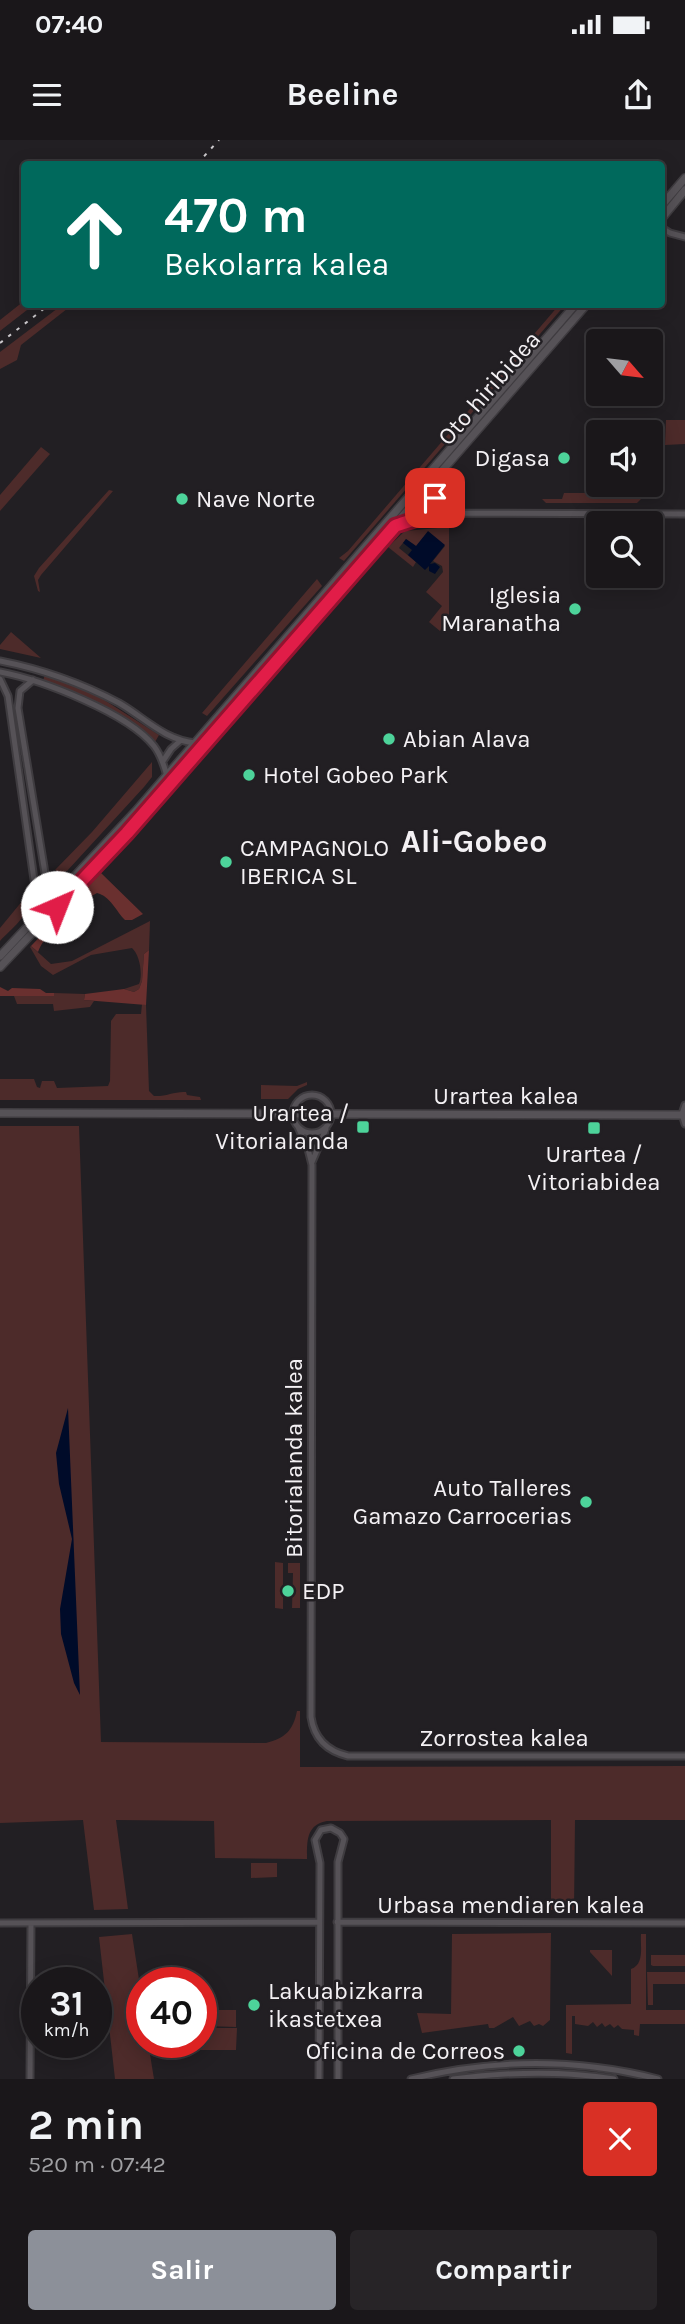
<!DOCTYPE html>
<html lang="es">
<head>
<meta charset="utf-8">
<style>
  body { margin:0; font-family:Karla,sans-serif; background:#272427; color:#f1f3f6; height:100vh; display:flex; flex-direction:column; font-size:26px; white-space:nowrap }
  * { box-sizing:border-box; margin:0 }
  p { font-size:23px; color:#9f9fa2 }
  .icon { flex:none; width:38px; height:38px; fill:none; stroke:currentColor; stroke-width:2; stroke-linecap:round; stroke-linejoin:round }
  .map { position:relative; height:1939px; overflow:hidden }
  .sheet { display:flex; flex-direction:column; background:#1a171a; flex:1 }
  .sheet>* { flex:none }
  .banner { position:absolute; left:21px; top:21px; width:644px; height:147px; border-radius:7px; box-shadow:0 4px 18px #0003,0 0 0 2px #383639; background:#00695c; color:#fff; overflow:hidden }
  .needle { width:46px; rotate:118deg }
  .tools { position:absolute; left:586px; top:189px; display:grid; gap:14px }
  .tools a { display:grid; place-items:center; width:77px; height:77px; border-radius:7px; background:#1a171a; box-shadow:0 4px 18px #0003,0 0 0 2px #383639; font-size:35px }
  .speed { position:absolute; left:21px; top:1827px; display:flex; gap:14px; font-size:35px; font-weight:700; text-align:center }
  .speed>* { display:grid; place-content:center; width:91px; height:91px; border-radius:50%; background:#1a171a; box-shadow:0 4px 18px #0003,0 0 0 2px #383639; line-height:1 }
  .speed small { font-size:18px; font-weight:400 }
  .speed .limit { border:10px solid #d22; background:#fff; color:#111 }
  .pin { position:absolute; display:grid; place-items:center; width:60px; height:60px; color:#fff; margin:-30px; border-radius:14px; box-shadow:0 4px 10px #0006 }
  .me { position:absolute; width:77px; margin:-38px; rotate:44deg; stroke-linejoin:round; filter:drop-shadow(0 0 5px #0008) }
  .turn { display:flex; align-items:center; gap:24px; height:147px; padding:0 28px; font-size:32px }
  .turn .icon { width:91px; height:91px; stroke-width:2.5 }
  .turn b { display:block; font-size:49px; line-height:60px }
  .round { display:grid; place-items:center; flex:none; width:74px; height:74px; border-radius:7px; background:#272427 }
  .head { display:flex; align-items:center; justify-content:space-between; height:119px; padding:0 28px }
  h1 { font-size:42px; font-weight:700; line-height:52px }
  .primary-button { display:flex; gap:14px; margin-top:auto; padding:14px 28px }
  .primary-button a { flex:1; height:80px; border-radius:7px; background:#8c9099; color:#fff; font-size:28px; font-weight:700; line-height:80px; text-align:center }
  .primary-button a+a { background:#272427; color:#f1f3f6 }
  .status { display:flex; justify-content:space-between; align-items:center; height:49px; padding:0 35px; background:#1a171a; direction:ltr }
  .status svg { height:19px; fill:currentColor }
  header { display:flex; justify-content:space-between; align-items:center; height:91px; padding:0 28px; background:#1a171a; font-size:32px; font-weight:700 }
  .map>svg:first-child { display:block }
  .green { fill:#4d2b2a }
  .forest { fill:#6a302f }
  .water { fill:#000b29 }
  .lines { fill:none; stroke-linecap:round; stroke-linejoin:round }
  .minor-casing { stroke:#3f3c40; stroke-width:9 }
  .tertiary-casing { stroke:#3f3c40; stroke-width:10 }
  .minor { stroke:#565257; stroke-width:5 }
  .tertiary { stroke:#565257; stroke-width:7 }
  .rail { stroke:#ccc9cd; stroke-width:2; stroke-dasharray:3.5 7; stroke-linecap:butt }
  .route-casing { stroke:#92132f; stroke-width:18 }
  .route { stroke:#e11d48; stroke-width:12 }
  .poi-dot { fill:#4dd39a; stroke:#221f23; stroke-width:2.5 }
  .labels { text-anchor:middle; stroke-width:5; stroke-linejoin:round; paint-order:stroke }
  .street-label { font-size:24px; fill:#f4f1f4; stroke:#221f23 }
  .poi-label { font-size:24px; fill:#f4f1f4; stroke:#221f23; text-anchor:start }
  .district-label { font-size:32px; font-weight:bold; fill:#f4f1f4; stroke:#221f23 }
</style>
</head>
<body>
<div class="status"><b>07:40</b><svg viewBox="0 0 49 12"><path d="M0 12V9h3v3zM5 12V6h3v6zM10 12V3h3v9zM15 12V0h3v12zM26 1h20v11H26zM47 4h2v5h-2z"/></svg></div>
<header><svg class="icon" aria-label="menu" viewBox="0 0 24 24"><path d="M4 6h16M4 12h16M4 18h16"/></svg>Beeline<svg class="icon" aria-label="share" viewBox="0 0 24 24"><path d="M12 15V3M7 8l5-5 5 5M5 13v7h14v-7"/></svg></header>
<div class="map">
<svg width="685" height="1939" viewBox="0 0 685 1939">
  <rect width="100%" height="100%" fill="#221f23"/>
  <path class="green" d="M24,161V164L38,165L31,170H27L0,191V180Z
    M62,165H72L21,205L17,220L0,229V212Z
    M559,165H565L344,421L339,418L348,411Z
    M666,280H685V304L665,305Z
    M41,307L50,314L0,371V355Z
    M605,345H617L609,359H641L637,363H546L542,359H562L564,353H598Z
    M109,350L113,351L41,435L38,440L40,452L38,451L34,436L39,428Z
    M449,387V474L440,491L429,482L442,466L426,452L443,432L442,426L433,421L445,406H416L406,399L399,408L416,422L413,427L388,407L405,391Z
    M317,439L322,446L207,576L202,573Z
    M11,492L41,518L0,509V505Z
    M45,534L98,556L159,595L155,602C122,575 83,556 43,541Z
    M152,622V637L144,647L67,731L60,733L55,730L92,692Z
    M28,754C32,775 13,787 0,801V788Z
    M150,781L149,810L144,814L142,841L139,849L134,852L124,849L139,844C143,835 140,815 132,808L91,815L53,835L41,826L30,807L31,806L51,824L72,821Z
    M54,853L85,854L84,860L94,861L90,867L54,871L53,864H17L14,856H54Z
    M142,864L146,865L149,951L154,956C165,957 175,951 186,952L187,955L200,957L201,960H0V939H34L37,947L40,948L42,941H54L57,948L108,946L110,941L111,881L116,874H141Z
    M307,942V945L298,949L288,959H261V945L297,946Z
    M0,986H79L101,1602L266,1603C285,1598 293,1591 297,1571H300V1627L685,1626V1680H575L574,1770H551V1680L327,1681C306,1685 307,1701 307,1719L215,1718L214,1681L116,1680L128,1769L94,1770L83,1680L0,1683Z
    M275,1422L283,1423V1469L275,1468Z
    M288,1423H300V1468H292L293,1433H288Z
    M251,1723H277V1737L251,1738Z
    M551,1793L550,1880L543,1886L539,1884L534,1886L530,1881L519,1886L513,1877L494,1888H489L488,1884L422,1893L417,1873L451,1874L452,1794Z
    M132,1794L142,1859V1902H148L154,1939H115L99,1797Z
    M641,1794H646V1870H685V1884H640L639,1896L634,1895V1890L622,1889L618,1885L614,1888L610,1884L605,1887L602,1883L597,1887L593,1882L588,1886L575,1884V1876H572V1914L566,1913V1865L631,1864V1829C645,1824 640,1806 641,1794Z
    M590,1810H612V1836L590,1812Z
    M651,1815H685V1826H653L651,1825Z
    M647,1832H685V1844H653V1865H648Z
    M206,1870H236V1887L205,1886Z
    M201,1888H237L236,1910H192V1902H201Z"/>
  <path class="forest" d="M101,733L143,774L132,780H125C116,771 110,756 97,753L90,757L77,778C60,781 44,796 38,812L31,806Z
    M149,810L146,865L84,860L85,854L124,849L134,852L139,849L142,841L144,814Z
    M0,847L8,851L12,848L40,849L46,853H54V856H0Z"/>
  <path class="water" d="M428,391L445,405L430,424L435,423L440,427L435,434L429,431V426L425,430L408,415L412,410L403,403L406,399L416,406Z
    M68,1268L80,1555L74,1543L61,1494L60,1469L72,1399L59,1344L56,1313Z"/>
  <g class="lines">
    <g class="minor-casing">
      <path id="minor" d="M662,88L670,93L685,97
        M441,334C438,350 443,361 453,373
        M415,352L444,364
        M425,376L432,367L435,358
        M395,386L425,376L453,373L685,374
        M0,521C41,529 81,543 119,563C145,578 164,600 196,603
        M0,532C42,540 128,573 154,606C161,615 164,625 167,636
        M0,539L8,556L39,775
        M33,540L20,551L18,568L45,733L49,740L65,748
        M163,621L171,609L180,601
        M293 974a19 19 0 1 1 38 0a19 19 0 1 1-38 0Z
        M685,965L682,974L685,984
        M298,987L308,1009L312,1025L311,1577C314,1598 327,1611 348,1616H685
        M312,1022L326,989
        M337,1782L685,1783
        M0,1783L319,1782
        M30,1939L31,1783
        M319,1939L320,1723L315,1700L321,1690L331,1688L340,1693L344,1699L338,1722V1939
        M411,1939C493,1919 576,1918 658,1939
        M453,1939C507,1932 560,1930 614,1939"/>
    </g>
    <g class="tertiary-casing">
      <path id="tertiary" d="M662,65L685,38
        M662,78L685,50
        M0,816L135,672L576,164
        M0,827L127,693L587,164
        M0,973L685,975"/>
    </g>
    <use href="#minor" class="minor"/>
    <use href="#tertiary" class="tertiary"/>
    <path class="rail" d="M197,24L219,0
      M0,203L50,164"/>
  </g>
  <g class="lines">
    <g class="route-casing">
      <path id="route" d="M57,767L127,693L395,386C413,379 429,379 435,358"/>
    </g>
    <use href="#route" class="route"/>
  </g>
  <g class="poi-dot">
    <circle cx="564" cy="318" r="7"/>
    <circle cx="182" cy="359" r="7"/>
    <circle cx="575" cy="469" r="7"/>
    <circle cx="389" cy="599" r="7"/>
    <circle cx="249" cy="635" r="7"/>
    <circle cx="226" cy="722" r="7"/>
    <rect x="356" y="980" width="14" height="14" rx="3.5"/>
    <rect x="587" y="981" width="14" height="14" rx="3.5"/>
    <circle cx="586" cy="1362" r="7"/>
    <circle cx="288" cy="1451" r="7"/>
    <circle cx="254" cy="1865" r="7"/>
    <circle cx="519" cy="1911" r="7"/>
  </g>
  <g class="labels">
    <g class="street-label">
      <text transform="translate(489 248) rotate(-49)" y="8">Oto hiribidea</text>
      <text x="506" y="964">Urartea kalea</text>
      <text transform="translate(294 1318) rotate(-90)" y="8">Bitorialanda kalea</text>
      <text x="504" y="1606">Zorrostea kalea</text>
      <text x="511" y="1773">Urbasa mendiaren kalea</text>
    </g>
    <g class="poi-label">
      <text x="550" y="326" text-anchor="end">Digasa</text>
      <text x="196" y="367">Nave Norte</text>
      <text x="561" y="463" text-anchor="end">Iglesia<tspan x="561" dy="28">Maranatha</tspan></text>
      <text x="403" y="607">Abian Alava</text>
      <text x="263" y="643">Hotel Gobeo Park</text>
      <text x="240" y="716">CAMPAGNOLO<tspan x="240" dy="28">IBERICA SL</tspan></text>
      <text x="349" y="981" text-anchor="end">Urartea /<tspan x="349" dy="28">Vitorialanda</tspan></text>
      <text x="594" y="1022" text-anchor="middle">Urartea /<tspan x="594" dy="28">Vitoriabidea</tspan></text>
      <text x="572" y="1356" text-anchor="end">Auto Talleres<tspan x="572" dy="28">Gamazo Carrocerias</tspan></text>
      <text x="302" y="1459">EDP</text>
      <text x="268" y="1859">Lakuabizkarra<tspan x="268" dy="28">ikastetxea</tspan></text>
      <text x="505" y="1919" text-anchor="end">Oficina de Correos</text>
    </g>
    <g class="district-label">
      <text x="474" y="712">Ali-Gobeo</text>
    </g>
  </g>
</svg>
<div class="tools">
<a><svg class="needle" viewBox="-14 -14 28 28"><path d="M0-13l5 13h-10z" fill="#e53935"/><path d="M0 13l5-13h-10z" fill="#9f9fa2"/></svg></a>
<a><svg class="icon" aria-label="sound" viewBox="0 0 24 24"><path d="M4 9h4l5-4v14l-5-4H4zM17 9q2 3 0 6"/></svg></a>
<a><svg class="icon" aria-label="search" viewBox="0 0 24 24"><circle cx="10" cy="10" r="6"/><path d="M15 15l6 6"/></svg></a>
</div>
<div class="speed"><div>31<small>km/h</small></div><div class="limit">40</div></div>
<div class="pin" style="left:435px;top:358px;background:#d93025"><svg class="icon" aria-label="arrive" viewBox="0 0 24 24"><path d="M6 21V4h12l-3 4 3 4H6"/></svg></div>
<svg class="me" style="left:57px;top:767px" viewBox="-20 -20 40 40"><circle r="19" fill="#fff"/><path d="M0-13L10 11 0 6-10 11z" fill="#e11d48"/></svg>
<div class="banner">
<div class="turn"><svg class="icon" aria-label="ahead" viewBox="0 0 24 24"><path d="M12 20V5M6 11l6-6 6 6"/></svg><div><b>470 m</b>Bekolarra kalea</div></div>
</div>
</div>
<section class="sheet">
<div class="head"><div><h1>2 min</h1><p>520 m · 07:42</p></div><a class="round" style="background:#d93025;color:#fff"><svg class="icon" aria-label="close" viewBox="0 0 24 24"><path d="M6 6l12 12M18 6L6 18"/></svg></a></div>
<div class="primary-button"><a>Salir</a><a>Compartir</a></div>
</section>
</body>
</html>
